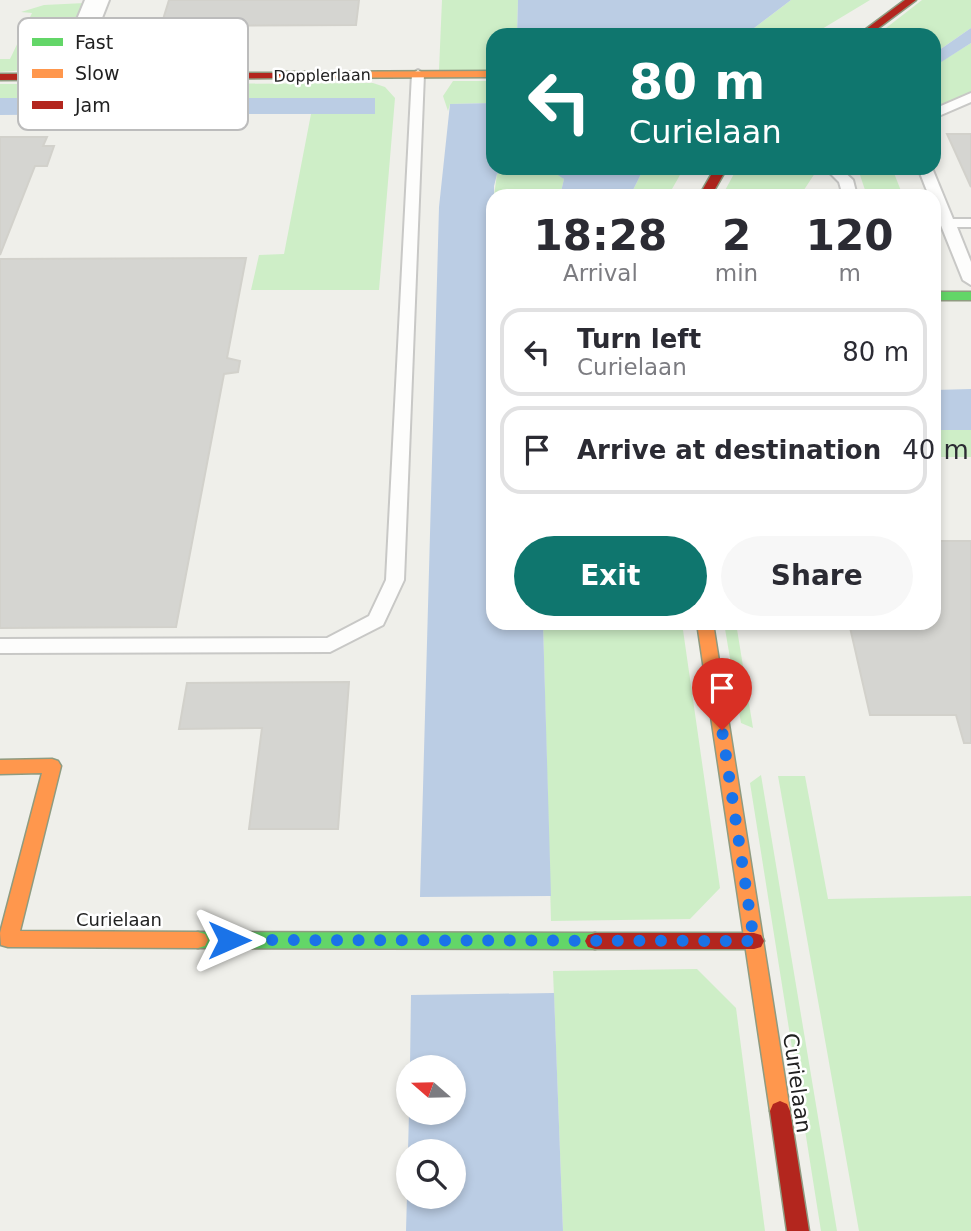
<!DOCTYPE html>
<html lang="en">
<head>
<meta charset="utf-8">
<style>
  body { margin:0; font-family:"DejaVu Sans",sans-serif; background:#f7f7f7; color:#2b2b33; height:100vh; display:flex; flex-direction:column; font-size:26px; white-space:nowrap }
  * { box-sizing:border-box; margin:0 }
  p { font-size:23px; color:#7c7c81 }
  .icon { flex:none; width:38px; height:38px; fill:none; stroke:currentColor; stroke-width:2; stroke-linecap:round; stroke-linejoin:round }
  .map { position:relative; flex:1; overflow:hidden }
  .drawer { position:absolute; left:486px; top:189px; width:455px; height:441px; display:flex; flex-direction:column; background:#fff; border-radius:21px; box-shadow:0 4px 10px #0003 }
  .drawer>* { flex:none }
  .hud { position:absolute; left:486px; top:28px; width:455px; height:147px; border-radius:21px; box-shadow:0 4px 10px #0003; background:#0f766e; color:#fff; overflow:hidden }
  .needle { width:46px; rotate:290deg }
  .buttons { position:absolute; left:396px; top:1055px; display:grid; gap:14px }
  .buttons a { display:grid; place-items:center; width:70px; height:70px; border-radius:50%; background:#fff; box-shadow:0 4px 10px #0003; font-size:35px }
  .pin { position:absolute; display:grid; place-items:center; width:60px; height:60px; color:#fff; margin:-72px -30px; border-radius:50% 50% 50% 0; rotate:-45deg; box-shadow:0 0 7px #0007 }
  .pin .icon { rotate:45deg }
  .me { position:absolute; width:77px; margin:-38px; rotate:90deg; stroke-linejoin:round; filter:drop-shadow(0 0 5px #0008) }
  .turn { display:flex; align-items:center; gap:24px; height:147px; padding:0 28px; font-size:32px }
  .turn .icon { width:91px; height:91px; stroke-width:2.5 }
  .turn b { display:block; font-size:49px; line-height:60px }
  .eta { display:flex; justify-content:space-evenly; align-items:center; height:119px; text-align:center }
  .eta b { font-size:42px; font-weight:800; line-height:49px }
  .cta { display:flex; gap:14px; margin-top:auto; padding:14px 28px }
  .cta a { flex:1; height:80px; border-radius:42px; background:#0f766e; color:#fff; font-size:28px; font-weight:800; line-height:80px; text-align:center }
  .cta a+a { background:#f7f7f7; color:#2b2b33 }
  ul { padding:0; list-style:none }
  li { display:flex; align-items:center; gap:21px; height:88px; margin:0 14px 10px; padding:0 14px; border:4px solid #e1e1e2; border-radius:21px }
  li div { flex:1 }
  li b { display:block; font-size:26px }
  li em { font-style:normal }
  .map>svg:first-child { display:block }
  .grass { fill:#ceeec7 }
  .water { fill:#bbcde4 }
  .building { fill:#d5d5d1; stroke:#d2d1cb; stroke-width:2 }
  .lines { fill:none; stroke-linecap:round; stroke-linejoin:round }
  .lane-casing { stroke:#c8c8c6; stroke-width:4 }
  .street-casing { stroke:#c8c8c6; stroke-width:4 }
  .fast-casing { stroke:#8f9b80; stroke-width:3 }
  .slow-casing { stroke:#8f9b80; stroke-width:3 }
  .jam-casing { stroke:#8f9b80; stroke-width:3 }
  .lane { fill:#fdfdfc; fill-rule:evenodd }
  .street { fill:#fdfdfc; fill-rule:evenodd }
  .fast { fill:#63d668; fill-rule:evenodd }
  .slow { fill:#ff974d; fill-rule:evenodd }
  .jam { fill:#b3261e; fill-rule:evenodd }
  .route { stroke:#1a73e8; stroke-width:12; stroke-dasharray:0 21.6 }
  .labels { text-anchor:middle; stroke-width:5; stroke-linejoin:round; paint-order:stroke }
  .far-street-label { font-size:16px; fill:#212121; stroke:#fff }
  .street-label { font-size:18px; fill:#212121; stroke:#fff }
  .near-street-label { font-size:21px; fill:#212121; stroke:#fff }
  .key { fill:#fff; stroke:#bcbcbc; stroke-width:2 }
  .key-label { font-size:19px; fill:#212121 }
</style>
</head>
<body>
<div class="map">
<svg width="971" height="1231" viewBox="0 0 971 1231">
  <rect width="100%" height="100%" fill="#efefea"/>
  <path class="grass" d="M442,0H518L517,35H494L493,70H439Z
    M791,0H870L812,35H745Z
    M922,0H971V28L935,53L934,35H877Z
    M85,3C63,58 62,68 0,72V59H10L32,13L21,12L44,5Z
    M971,43V92L935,109L934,66Z
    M453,81H493V103L450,104L448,111L443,96Z
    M373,83L385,87L395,98L379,290H251L259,255L284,254L311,114H375L194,98L191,114H167L172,96L185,84Z
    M0,84H133C145,93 140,102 136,115L116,114L121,98H0Z
    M511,168C531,168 550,164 564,179L560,196H494L497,174Z
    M644,168H684L668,196H630Z
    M750,168H816L817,170L800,196H722L736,170L746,172Z
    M851,168H892L903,196H867L860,175Z
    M934,430H971V457H935Z
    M543,623H682L720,888L690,919L551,921Z
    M724,623H736L753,728L741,723Z
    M761,775L837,1231H821L750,783Z
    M778,776H805L828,899L971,896V1231H859Z
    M697,969L736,1008L765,1231H563L553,971Z"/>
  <path class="water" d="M518,0H791L745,35H517Z
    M971,28V43L935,66V53Z
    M0,98H121L116,114L0,115Z
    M194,98H375V114H191Z
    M493,103L494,168H511L497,174L494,186V623H543L551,896L420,897L439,207L450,104Z
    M547,168H644L630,196H560L564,179Z
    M971,389V430H935V390Z
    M554,993L563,1231H406L408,1159V1197H453V1152L408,1151L409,1113H453V1068L410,1067L411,995Z"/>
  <path class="building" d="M169,0H359L356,25L161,26Z
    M947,134H971V187Z
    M0,137H47L43,146H54L47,166H35L0,255Z
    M246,258L227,358L240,361L238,372L224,374L176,627L0,628V259Z
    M934,541H971V743H964L956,715H870L849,623H934Z
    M349,682L338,829H249L262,728L179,729L187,683Z"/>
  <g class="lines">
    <g class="lane-casing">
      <path id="lane" d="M418,70L424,74L404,580L383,625L330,652L0,653V639L327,638L369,616L386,580L412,74Z
        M971,93V102L934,118V109Z
        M825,168H840L853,180L857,196H843L839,182Z
        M918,168H932L953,219H971V227H957L971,262V285L963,280L934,208V196H929Z"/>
    </g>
    <g class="street-casing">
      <path id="street" d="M85,0H109L79,77L75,82L66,85L57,82L53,77Z"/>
    </g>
    <g class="fast-casing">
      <path id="fast" d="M934,292H971V300H934Z
        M198,932L595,933L602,935L605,941L602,947L595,949L198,948L191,946L188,940L191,934Z"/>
    </g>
    <g class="slow-casing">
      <path id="slow" d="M494,71V77L276,78L271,75L276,72Z
        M697,623H713L790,1111L787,1118L780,1121L773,1118L770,1111Z
        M52,759L58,761L61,766L20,931L198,932L205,934L208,940L205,946L198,948L8,947L1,945L0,933L42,773L0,774V760Z"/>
    </g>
    <g class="jam-casing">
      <path id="jam" d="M905,0H916L869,35H858Z
        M280,73L281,75L276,78L0,80V74Z
        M715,168H727L711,196H699Z
        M595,933H754L761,935L764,941L761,947L754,949H595L588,947L585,941L588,935Z
        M780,1101L787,1104L790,1111L809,1231H787L770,1111L773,1104Z"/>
    </g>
    <use href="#lane" class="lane"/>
    <use href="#street" class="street"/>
    <use href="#fast" class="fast"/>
    <use href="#slow" class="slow"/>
    <use href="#jam" class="jam"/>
  </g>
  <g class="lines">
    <path class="route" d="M229,940L754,941L722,730"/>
  </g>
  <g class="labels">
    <g class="far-street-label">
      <text transform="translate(322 75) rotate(-1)" y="6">Dopplerlaan</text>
    </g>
    <g class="street-label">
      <text x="119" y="926">Curielaan</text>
    </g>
    <g class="near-street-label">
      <text transform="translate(797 1083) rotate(82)" y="7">Curielaan</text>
    </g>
  </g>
  <rect x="18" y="18" width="230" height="112" rx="10" class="key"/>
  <rect x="32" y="38" width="31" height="8" fill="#63d668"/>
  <rect x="32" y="69" width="31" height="9" fill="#ff974d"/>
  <rect x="32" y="101" width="31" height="8" fill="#b3261e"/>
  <g class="key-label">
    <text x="75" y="49">Fast</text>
    <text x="75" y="80">Slow</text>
    <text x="75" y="112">Jam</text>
  </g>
</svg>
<div class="buttons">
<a><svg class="needle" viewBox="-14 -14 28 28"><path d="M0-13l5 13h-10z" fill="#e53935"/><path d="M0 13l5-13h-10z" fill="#7c7c81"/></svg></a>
<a><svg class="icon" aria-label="search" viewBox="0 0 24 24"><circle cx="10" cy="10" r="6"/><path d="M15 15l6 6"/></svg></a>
</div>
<div class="pin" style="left:722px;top:730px;background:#d93025"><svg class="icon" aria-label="arrive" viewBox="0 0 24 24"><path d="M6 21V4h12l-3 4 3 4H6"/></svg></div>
<svg class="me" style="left:229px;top:940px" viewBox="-20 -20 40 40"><path d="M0-17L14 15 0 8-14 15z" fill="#1a73e8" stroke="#fff" stroke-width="4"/></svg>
<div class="hud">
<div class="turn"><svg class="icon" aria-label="left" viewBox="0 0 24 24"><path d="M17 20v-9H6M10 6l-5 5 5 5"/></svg><div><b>80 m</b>Curielaan</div></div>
</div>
<section class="drawer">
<div class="eta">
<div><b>18:28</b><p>Arrival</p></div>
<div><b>2</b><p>min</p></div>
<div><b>120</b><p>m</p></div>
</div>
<ul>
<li><svg class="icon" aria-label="left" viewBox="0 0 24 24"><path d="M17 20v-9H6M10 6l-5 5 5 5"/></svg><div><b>Turn left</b><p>Curielaan</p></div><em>80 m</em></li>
<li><svg class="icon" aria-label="arrive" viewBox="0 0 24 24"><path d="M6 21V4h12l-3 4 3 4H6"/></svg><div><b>Arrive at destination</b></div><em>40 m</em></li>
</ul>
<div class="cta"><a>Exit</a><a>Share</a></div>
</section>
</div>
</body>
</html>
